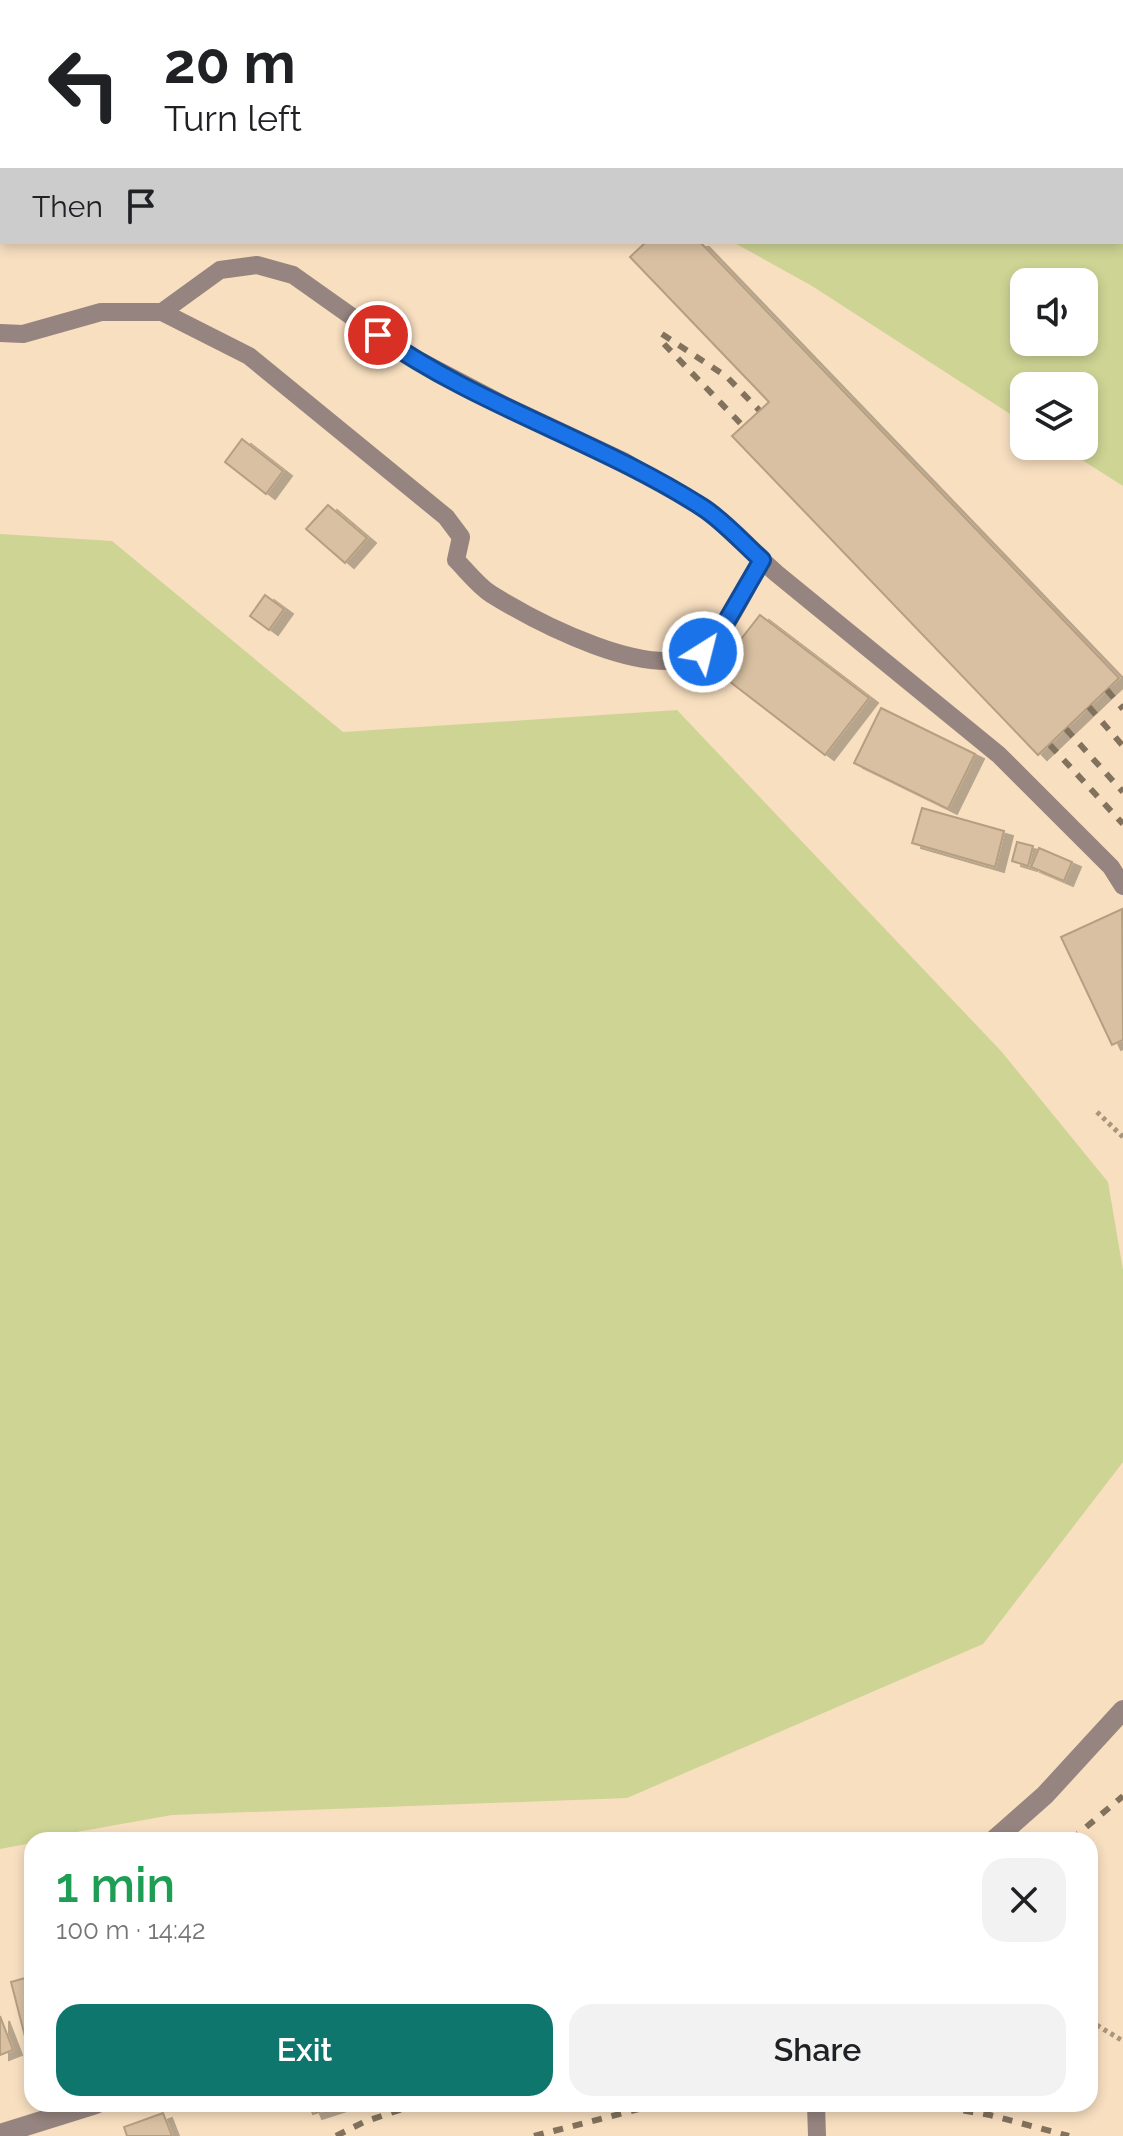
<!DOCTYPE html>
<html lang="en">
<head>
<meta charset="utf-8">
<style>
  body { margin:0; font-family:Raleway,sans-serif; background:#f2f2f2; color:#202124; height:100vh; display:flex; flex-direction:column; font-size:30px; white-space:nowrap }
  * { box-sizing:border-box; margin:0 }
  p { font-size:26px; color:#757577 }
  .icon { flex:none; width:44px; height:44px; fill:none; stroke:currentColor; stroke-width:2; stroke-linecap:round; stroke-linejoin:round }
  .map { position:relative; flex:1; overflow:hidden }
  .details { position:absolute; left:24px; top:1832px; width:1074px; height:280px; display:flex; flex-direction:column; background:#fff; border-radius:24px; box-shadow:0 4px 12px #0003 }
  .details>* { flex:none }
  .banner { position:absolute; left:0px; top:0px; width:1124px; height:244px; box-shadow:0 4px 12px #0003; background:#fff; color:#202124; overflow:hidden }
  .fabs { position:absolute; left:1010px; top:268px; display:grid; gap:16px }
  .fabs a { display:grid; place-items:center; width:88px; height:88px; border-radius:16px; background:#fff; box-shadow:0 4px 12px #0003; font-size:40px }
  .pin { position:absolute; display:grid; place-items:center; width:68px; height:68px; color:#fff; margin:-34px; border:4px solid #fff; border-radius:50%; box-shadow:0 2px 8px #0007 }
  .me { position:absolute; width:88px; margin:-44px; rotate:36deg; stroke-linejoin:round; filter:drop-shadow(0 0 6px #0008) }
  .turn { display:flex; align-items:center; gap:28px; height:168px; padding:0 32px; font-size:36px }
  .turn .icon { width:104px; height:104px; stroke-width:2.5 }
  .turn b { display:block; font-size:56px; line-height:68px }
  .then { display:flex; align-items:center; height:76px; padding:0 32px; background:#0003; gap:16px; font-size:30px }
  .round { display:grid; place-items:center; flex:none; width:84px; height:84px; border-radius:24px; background:#f2f2f2 }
  .head { display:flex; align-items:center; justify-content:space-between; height:136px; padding:0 32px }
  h1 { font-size:48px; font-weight:600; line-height:60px; color:#1e9e55 }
  .button { display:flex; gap:16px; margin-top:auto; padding:16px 32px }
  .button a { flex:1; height:92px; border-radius:24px; background:#0f766e; color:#fff; font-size:32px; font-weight:600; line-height:92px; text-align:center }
  .button a+a { background:#f2f2f2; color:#202124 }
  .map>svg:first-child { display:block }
  .green { fill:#ced494; fill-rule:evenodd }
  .building { fill:#d9c0a2; stroke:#b69e81; stroke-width:2; filter:url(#shadow) }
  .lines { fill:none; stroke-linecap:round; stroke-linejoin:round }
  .path { stroke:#a8957e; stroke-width:5; stroke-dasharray:4 4; stroke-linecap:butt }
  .lane { stroke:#95847f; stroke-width:18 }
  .street { stroke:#95847f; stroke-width:20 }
  .rail { stroke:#81715d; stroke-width:6; stroke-dasharray:10 10; stroke-linecap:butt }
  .route-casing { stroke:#114b97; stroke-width:20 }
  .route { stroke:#1a73e8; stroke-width:14 }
</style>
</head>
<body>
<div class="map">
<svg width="1123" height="2136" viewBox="0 0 1123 2136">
  <defs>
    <filter id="shadow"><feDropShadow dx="9" dy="5" stdDeviation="0" flood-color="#0004"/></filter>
  </defs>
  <rect width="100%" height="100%" fill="#f8dfc0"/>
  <path class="green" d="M303,0H1123V486L1060,446H1084V386H1024V423L812,286L733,242H1122V2ZM1024,282H1084V342H1024Z
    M0,534L112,541L343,732L677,710L1001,1051L1108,1182L1123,1270V1462L983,1644L627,1798L172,1815L32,1840V1843L0,1849Z"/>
  <path class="building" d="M646,242H700L1119,678L1038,755L732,436L769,402L630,257Z
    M242,439L283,471L266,494L225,462Z
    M328,505L367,538L345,563L306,529Z
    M265,595L284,609L269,630L250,616Z
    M760,615L869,698L825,755L716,671Z
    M881,708L975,754L948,809L854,763Z
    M922,808L1004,831L995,867L912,843Z
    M1017,842L1033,846L1028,866L1012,861Z
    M1039,848L1072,862L1064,881L1031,867Z
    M1122,909L1123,1040L1112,1045L1061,937Z
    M32,1976V2056H30L11,1982Z
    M0,2016L13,2050L0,2055Z
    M309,2104H344L313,2114Z
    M163,2113L172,2136H127L124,2127Z"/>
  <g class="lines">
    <path class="path" d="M1097,1112L1123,1137
      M1090,2021L1123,2041"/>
    <path class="lane" d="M490,2L497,0
      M0,74H2
      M162,312L249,356L446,517L461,537L456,560C467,571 478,586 491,594C536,622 653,684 702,652C724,638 748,584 762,560
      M0,333L23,334L101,312H162L220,270L257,265L293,275L399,350L504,405L625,462L706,509L776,573L999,755L1111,867L1123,886
      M816,2104L817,2136"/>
    <path class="street" d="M994,1840L1045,1795L1123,1710
      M0,2134L96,2104"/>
    <path class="rail" d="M662,334L727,377L759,410
      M664,344L743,426
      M1107,690L1123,709
      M1089,707L1123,746
      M1066,729L1123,792
      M1050,745L1123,824
      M1071,1840L1123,1796
      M924,2104L990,2115L1069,2136
      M336,2136L364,2122L417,2104
      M534,2136L647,2107L679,2104"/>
  </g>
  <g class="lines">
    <g class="route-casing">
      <path id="route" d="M378,335C478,406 599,441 702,507C724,521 743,543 762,560L722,629L703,652"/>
    </g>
    <use href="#route" class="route"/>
  </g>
</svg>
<div class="fabs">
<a><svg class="icon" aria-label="sound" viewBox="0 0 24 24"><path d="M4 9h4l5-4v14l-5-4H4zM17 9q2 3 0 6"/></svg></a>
<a><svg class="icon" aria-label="layers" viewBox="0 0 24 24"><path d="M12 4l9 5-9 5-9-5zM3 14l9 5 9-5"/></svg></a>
</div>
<div class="pin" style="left:378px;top:335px;background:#d93025"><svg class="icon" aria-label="arrive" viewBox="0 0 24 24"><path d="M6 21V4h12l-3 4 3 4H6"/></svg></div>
<svg class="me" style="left:703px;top:652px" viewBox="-20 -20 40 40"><circle r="17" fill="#1a73e8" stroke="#fff" stroke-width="3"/><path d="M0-11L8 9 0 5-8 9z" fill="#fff"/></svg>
<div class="banner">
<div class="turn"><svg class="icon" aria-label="left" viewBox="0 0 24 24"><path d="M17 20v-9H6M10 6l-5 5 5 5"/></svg><div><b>20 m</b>Turn left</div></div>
<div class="then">Then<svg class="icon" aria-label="arrive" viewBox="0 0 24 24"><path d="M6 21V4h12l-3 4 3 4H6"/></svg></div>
</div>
<section class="details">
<div class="head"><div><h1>1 min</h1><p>100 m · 14:42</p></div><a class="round"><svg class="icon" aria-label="close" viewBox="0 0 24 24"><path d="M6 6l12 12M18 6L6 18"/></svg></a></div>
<div class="button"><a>Exit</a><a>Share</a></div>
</section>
</div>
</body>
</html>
